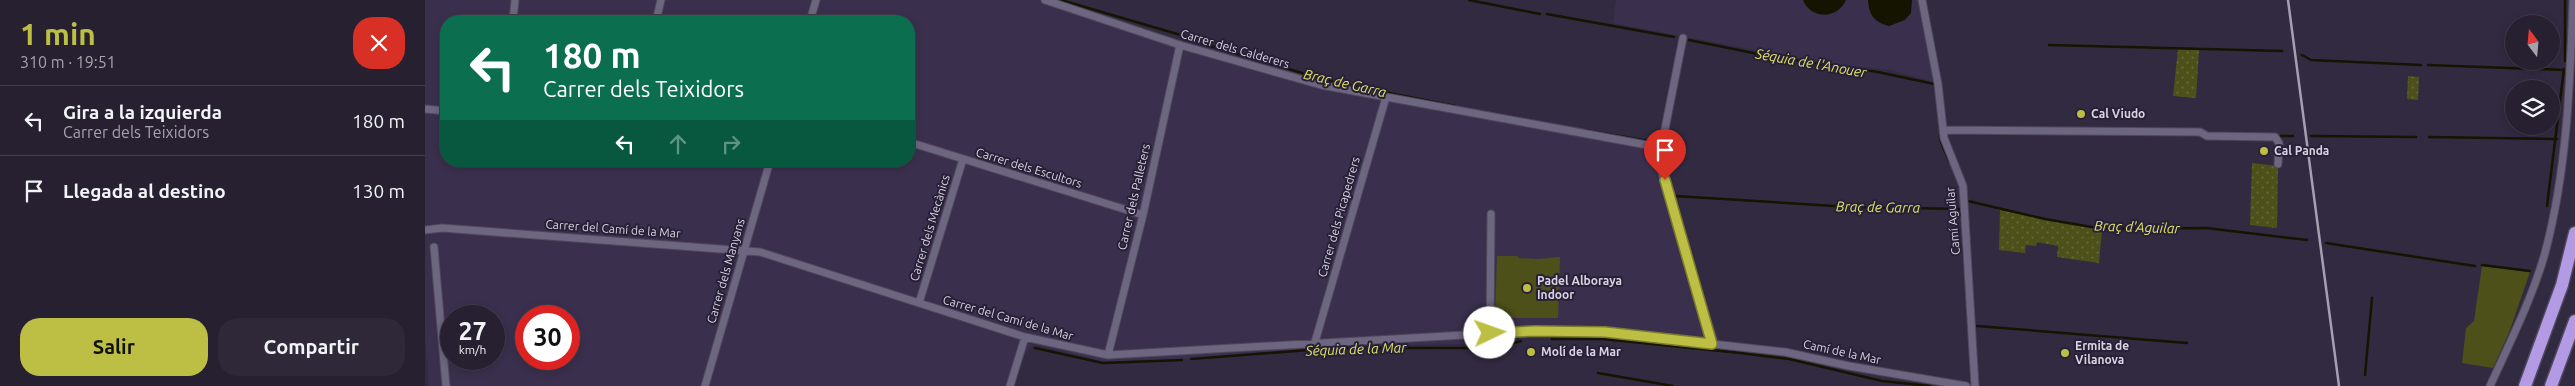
<!DOCTYPE html>
<html lang="es">
<head>
<meta charset="utf-8">
<style>
  body { margin:0; font-family:Ubuntu,sans-serif; background:#2e2839; color:#f1f3f6; height:100vh; display:flex; flex-direction:column; font-size:19px; white-space:nowrap }
  * { box-sizing:border-box; margin:0 }
  p { font-size:16px; color:#a4a3ab }
  .icon { flex:none; width:28px; height:28px; fill:none; stroke:currentColor; stroke-width:2; stroke-linecap:round; stroke-linejoin:round }
  .map { position:relative; flex:1; overflow:hidden }
  .drawer { display:flex; flex-direction:column; background:#262031; width:425px }
  .drawer>* { flex:none }
  .hud { position:absolute; left:15px; top:15px; width:475px; height:152px; border-radius:20px; box-shadow:0 2px 8px #0003,0 0 0 1px #423e4d; background:#0b6e4f; color:#fff; overflow:hidden }
  .needle { width:32px; rotate:344deg }
  .fabs { position:absolute; left:2080px; top:15px; display:grid; gap:10px }
  .fabs a { display:grid; place-items:center; width:55px; height:55px; border-radius:50%; background:#262031; box-shadow:0 2px 8px #0003,0 0 0 1px #423e4d; font-size:25px }
  .speed { position:absolute; left:15px; top:305px; display:flex; gap:10px; font-size:25px; font-weight:700; text-align:center }
  .speed>* { display:grid; place-content:center; width:65px; height:65px; border-radius:50%; background:#262031; box-shadow:0 2px 8px #0003,0 0 0 1px #423e4d; line-height:1 }
  .speed small { font-size:12px; font-weight:400 }
  .speed .limit { border:8px solid #d22; background:#fff; color:#111 }
  .pin { position:absolute; display:grid; place-items:center; width:42px; height:42px; color:#fff; margin:-51px -21px; border-radius:50% 50% 50% 0; rotate:-45deg; box-shadow:0 0 5px #0007 }
  .pin .icon { rotate:45deg }
  .me { position:absolute; width:55px; margin:-28px; rotate:87deg; stroke-linejoin:round; filter:drop-shadow(0 0 4px #0008) }
  .turn { display:flex; align-items:center; gap:18px; height:105px; padding:0 20px; font-size:22px }
  .turn .icon { width:65px; height:65px; stroke-width:2.5 }
  .turn b { display:block; font-size:35px; line-height:42px }
  .lanes { display:flex; align-items:center; height:48px; padding:0 20px; background:#0003; justify-content:center; gap:25px; direction:ltr }
  .lanes .off { opacity:.35 }
  .round { display:grid; place-items:center; flex:none; width:52px; height:52px; border-radius:20px; background:#2e2839 }
  .summary { display:flex; align-items:center; justify-content:space-between; height:85px; padding:0 20px }
  h1 { font-size:30px; font-weight:700; line-height:38px; color:#bcbf44 }
  .cta { display:flex; gap:10px; margin-top:auto; padding:10px 20px }
  .cta a { flex:1; height:58px; border-radius:20px; background:#bcbf44; color:#111; font-size:20px; font-weight:700; line-height:58px; text-align:center }
  .cta a+a { background:#2e2839; color:#f1f3f6 }
  ul { padding:0; list-style:none }
  li { display:flex; align-items:center; gap:15px; height:70px; padding:0 20px; border-top:1px solid #423e4d }
  li div { flex:1 }
  li b { display:block; font-size:19px }
  li em { font-style:normal }
  main { display:flex; flex:1; min-height:0 }
  .map>svg:first-child { display:block }
  .built { fill:#3a304e; fill-rule:evenodd }
  .green { fill:#4e501a }
  .garden { fill:url(#garden-dots) }
  .water { fill:#141400 }
  .lines { fill:none; stroke-linecap:round; stroke-linejoin:round }
  .stream { stroke:#141400; stroke-width:2.5 }
  .minor-casing { stroke:#4f485b; stroke-width:9 }
  .motorway-casing { stroke:#4f485b; stroke-width:15 }
  .minor { stroke:#6d6680; stroke-width:7 }
  .motorway { stroke:#b29ae5; stroke-width:12 }
  .rail { stroke:#a49fb1; stroke-width:2.5 }
  .route-casing { stroke:#7a7c2c; stroke-width:12 }
  .route { stroke:#bcbf44; stroke-width:9 }
  .poi-dot { fill:#bcbf44; stroke:#282037; stroke-width:2 }
  .labels { text-anchor:middle; stroke-width:4; stroke-linejoin:round; paint-order:stroke }
  .street-label { font-size:12px; fill:#d7d3e2; stroke:#282037 }
  .poi-label { font-size:12px; font-weight:bold; fill:#d7d3e2; stroke:#282037; text-anchor:start }
  .water-label { font-size:14px; font-style:italic; fill:#dee269; stroke:#282037 }
</style>
</head>
<body>
<main>
<section class="drawer">
<div class="summary"><div><h1>1 min</h1><p>310 m · 19:51</p></div><a class="round" style="background:#d93025;color:#fff"><svg class="icon" aria-label="close" viewBox="0 0 24 24"><path d="M6 6l12 12M18 6L6 18"/></svg></a></div>
<ul>
<li><svg class="icon" aria-label="left" viewBox="0 0 24 24"><path d="M17 20v-9H6M10 6l-5 5 5 5"/></svg><div><b>Gira a la izquierda</b><p>Carrer dels Teixidors</p></div><em>180 m</em></li>
<li><svg class="icon" aria-label="arrive" viewBox="0 0 24 24"><path d="M6 21V4h12l-3 4 3 4H6"/></svg><div><b>Llegada al destino</b></div><em>130 m</em></li>
</ul>
<div class="cta"><a>Salir</a><a>Compartir</a></div>
</section>
<div class="map">
<svg width="2150" height="386" viewBox="0 0 2150 386">
  <defs>
    <pattern id="garden-dots" width="8" height="8" patternUnits="userSpaceOnUse" patternTransform="scale(1.25)"><rect width="8" height="8" fill="#4e501a"/><path d="M2 2h.1M6 6h.1" fill="none" stroke="#67683b" stroke-width="1.8" stroke-linecap="round"/></pattern>
  </defs>
  <rect width="100%" height="100%" fill="#322a41"/>
  <path class="built" d="M0,0H629L761,42L909,84L1226,140L1243,146L1244,149L1247,199L1276,297H1280L1297,349L1177,337L1117,335L1034,344L918,346L757,359L678,362L609,344L598,356L589,386H4L0,333ZM21,21H484V161H21ZM26,316H69V359H26ZM101,316H144V359H101Z
    M1191,0H1494L1509,82L1466,70L1399,63L1188,23Z"/>
  <path class="green" d="M1072,256H1093V258L1114,259L1135,257L1133,318H1070Z
    M2057,266L2105,272L2085,330L2068,368L2037,363L2041,328L2049,321Z"/>
  <path class="garden" d="M1753,49L1774,50L1771,98L1748,96Z
    M1983,76L1994,77L1993,100L1982,99Z
    M1827,163L1853,166L1852,228L1825,225Z
    M1575,210L1677,230L1674,263L1632,257L1633,246L1612,242L1611,246L1601,245L1600,253L1574,250Z"/>
  <path class="water" d="M1378,0H1421C1413,19 1386,20 1378,0Z
    M1443,0H1487L1486,13L1480,20L1464,26C1449,22 1444,15 1443,0Z"/>
  <g class="lines">
    <path class="stream" d="M636,0L759,36
      M1044,0L1115,14
      M1122,14L1249,37
      M765,40L908,82L1030,106
      M1264,40L1348,57L1453,72L1509,84
      M1624,45L1857,51
      M1877,55L1886,60L1996,65
      M2140,61V0
      M2003,65L2139,70
      M1159,130L1230,142
      M1515,136L1516,142L1524,161
      M1856,136H1868
      M1886,136L1991,137
      M2004,137L2132,139
      M1250,196L1425,207L1538,209
      M1543,201L1620,219L1678,229L1781,228L1882,240
      M2122,206L2139,69
      M1901,243L2050,266
      M1538,245L1541,281
      M2057,265L2105,271
      M1552,326L1762,343
      M1127,339H1178L1315,353L1364,359L1457,381L1505,386
      M610,348L678,363L757,360
      M766,359L911,348H1070L1096,341
      M1173,373L1248,386
      M1940,375L1947,298"/>
    <g class="minor-casing">
      <path id="minor" d="M620,0L755,45L896,85L1222,145L1230,153L1234,162L1287,344
        M1497,0L1513,84L1519,138L1538,186L1550,386
        M88,21L90,0
        M231,21L236,0
        M385,21L391,0
        M0,109L21,111
        M1519,130L1775,132L1782,136L1850,137L1854,143L1853,164
        M484,142L718,215
        M1230,153L1237,144L1258,38
        M0,230L17,228L335,252L600,337L683,355L1110,331L1180,332L1360,352L1424,366L1541,386
        M9,247L21,386
        M494,303L538,159
        M1065,333L1066,214
        M890,342L961,97
        M683,355L718,215L755,45
        M280,386L345,161
        M585,386L600,337
        M2065,386C2085,342 2107,299 2120,253C2142,171 2145,84 2148,0"/>
    </g>
    <g class="motorway-casing">
      <path id="motorway" d="M2100,386L2137,285L2150,233
        M2126,386L2150,321"/>
    </g>
    <use href="#minor" class="minor"/>
    <use href="#motorway" class="motorway"/>
    <path class="rail" d="M1863,0L1914,386"/>
  </g>
  <g class="lines">
    <g class="route-casing">
      <path id="route" d="M1065,333L1110,331L1180,332L1287,344L1240,180"/>
    </g>
    <use href="#route" class="route"/>
  </g>
  <g class="poi-dot">
    <circle cx="1656" cy="114" r="5"/>
    <circle cx="1839" cy="151" r="5"/>
    <circle cx="1102" cy="288" r="5"/>
    <circle cx="1106" cy="352" r="5"/>
    <circle cx="1640" cy="353" r="5"/>
  </g>
  <g class="labels">
    <g class="street-label">
      <text transform="translate(810 49) rotate(16)" y="4">Carrer dels Calderers</text>
      <text transform="translate(604 168) rotate(17)" y="4">Carrer dels Escultors</text>
      <text transform="translate(709 197) rotate(-77)" y="4">Carrer dels Palleters</text>
      <text transform="translate(914 217) rotate(-74)" y="4">Carrer dels Picapedrers</text>
      <text transform="translate(1528 221) rotate(-95)" y="4">Camí Aguilar</text>
      <text transform="translate(505 228) rotate(-73)" y="4">Carrer dels Mecànics</text>
      <text transform="translate(188 229) rotate(4)" y="4">Carrer del Camí de la Mar</text>
      <text transform="translate(301 271) rotate(-74)" y="4">Carrer dels Manyans</text>
      <text transform="translate(583 318) rotate(16)" y="4">Carrer del Camí de la Mar</text>
      <text transform="translate(1417 352) rotate(12)" y="4">Camí de la Mar</text>
    </g>
    <g class="poi-label">
      <text x="1666" y="118">Cal Viudo</text>
      <text x="1849" y="155">Cal Panda</text>
      <text x="1112" y="285">Padel Alboraya<tspan x="1112" dy="14">Indoor</tspan></text>
      <text x="1650" y="350">Ermita de<tspan x="1650" dy="14">Vilanova</tspan></text>
      <text x="1116" y="356">Molí de la Mar</text>
    </g>
    <g class="water-label">
      <text transform="translate(1386 63) rotate(10)" y="5">Séquia de l'Anouer</text>
      <text transform="translate(920 83) rotate(13)" y="5">Braç de Garra</text>
      <text transform="translate(1453 207) rotate(1)" y="5">Braç de Garra</text>
      <text transform="translate(1712 227) rotate(2)" y="5">Braç d'Aguilar</text>
      <text transform="translate(931 349) rotate(-2)" y="5">Séquia de la Mar</text>
    </g>
  </g>
</svg>
<div class="fabs">
<a><svg class="needle" viewBox="-14 -14 28 28"><path d="M0-13l5 13h-10z" fill="#e53935"/><path d="M0 13l5-13h-10z" fill="#a4a3ab"/></svg></a>
<a><svg class="icon" aria-label="layers" viewBox="0 0 24 24"><path d="M12 4l9 5-9 5-9-5zM3 14l9 5 9-5"/></svg></a>
</div>
<div class="speed"><div>27<small>km/h</small></div><div class="limit">30</div></div>
<div class="pin" style="left:1240px;top:180px;background:#d93025"><svg class="icon" aria-label="arrive" viewBox="0 0 24 24"><path d="M6 21V4h12l-3 4 3 4H6"/></svg></div>
<svg class="me" style="left:1065px;top:333px" viewBox="-20 -20 40 40"><circle r="19" fill="#fff"/><path d="M0-13L10 11 0 6-10 11z" fill="#bcbf44"/></svg>
<div class="hud">
<div class="turn"><svg class="icon" aria-label="left" viewBox="0 0 24 24"><path d="M17 20v-9H6M10 6l-5 5 5 5"/></svg><div><b>180 m</b>Carrer dels Teixidors</div></div>
<div class="lanes"><svg class="icon" aria-label="left" viewBox="0 0 24 24"><path d="M17 20v-9H6M10 6l-5 5 5 5"/></svg><svg class="icon off" aria-label="ahead" viewBox="0 0 24 24"><path d="M12 20V5M6 11l6-6 6 6"/></svg><svg class="icon off" aria-label="right" viewBox="0 0 24 24"><path d="M7 20v-9h11M14 6l5 5-5 5"/></svg></div>
</div>
</div>
</main>
</body>
</html>
